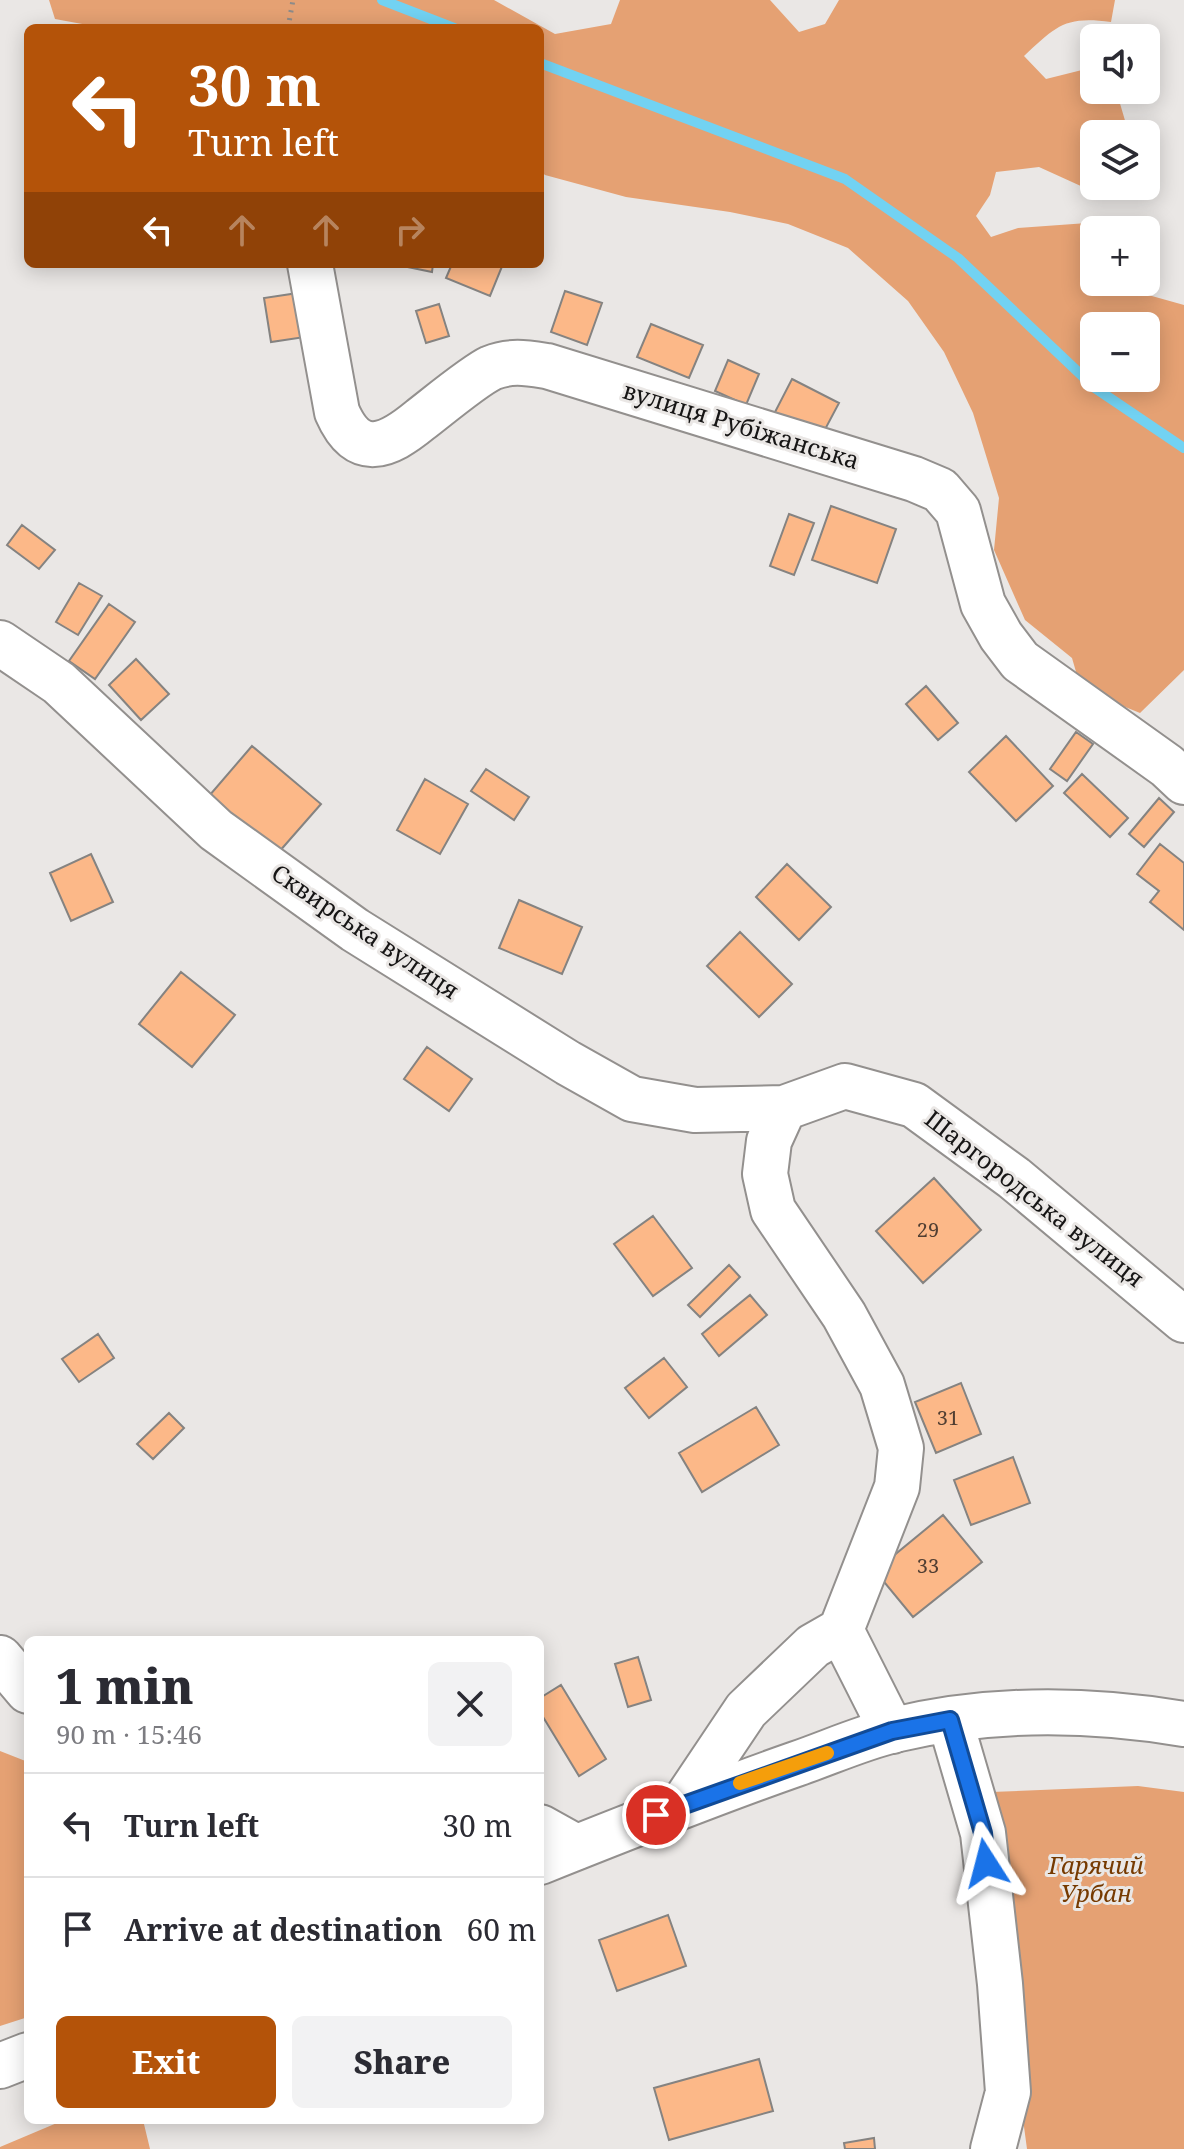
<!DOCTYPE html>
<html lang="en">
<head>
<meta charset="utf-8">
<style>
  body { margin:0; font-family:"Noto Serif",serif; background:#f2f2f3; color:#2b2b33; height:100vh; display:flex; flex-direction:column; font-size:30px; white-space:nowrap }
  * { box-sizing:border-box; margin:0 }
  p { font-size:26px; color:#7c7c81 }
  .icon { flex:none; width:44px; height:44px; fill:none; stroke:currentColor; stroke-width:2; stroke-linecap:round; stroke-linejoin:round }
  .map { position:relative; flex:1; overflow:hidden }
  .drawer { position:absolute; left:24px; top:1636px; width:520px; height:488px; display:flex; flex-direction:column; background:#fff; border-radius:12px; box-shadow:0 4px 20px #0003 }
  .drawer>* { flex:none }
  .banner { position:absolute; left:24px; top:24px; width:520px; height:244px; border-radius:12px; box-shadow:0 4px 20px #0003; background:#b45309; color:#fff; overflow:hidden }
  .controls { position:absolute; left:1080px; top:24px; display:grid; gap:16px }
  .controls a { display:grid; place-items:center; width:80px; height:80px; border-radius:12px; background:#fff; box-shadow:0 4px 20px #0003; font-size:40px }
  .pin { position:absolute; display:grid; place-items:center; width:68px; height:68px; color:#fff; margin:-34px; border:4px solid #fff; border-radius:50%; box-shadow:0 2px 8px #0007 }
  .me { position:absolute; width:88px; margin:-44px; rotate:351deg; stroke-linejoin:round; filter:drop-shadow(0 0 6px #0008) }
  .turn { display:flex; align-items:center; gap:28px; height:168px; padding:0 32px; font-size:36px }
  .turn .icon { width:104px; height:104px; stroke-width:2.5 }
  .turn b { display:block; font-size:56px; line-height:68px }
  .lanes { display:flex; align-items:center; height:76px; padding:0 32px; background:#0003; justify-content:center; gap:40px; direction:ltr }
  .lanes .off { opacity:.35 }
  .round { display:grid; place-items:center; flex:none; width:84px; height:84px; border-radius:12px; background:#f2f2f3 }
  .summary { display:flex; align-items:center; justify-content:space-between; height:136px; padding:0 32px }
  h1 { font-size:48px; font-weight:800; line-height:60px }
  .button { display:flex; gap:16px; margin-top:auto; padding:16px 32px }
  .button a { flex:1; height:92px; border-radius:12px; background:#b45309; color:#fff; font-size:32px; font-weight:800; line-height:92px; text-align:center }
  .button a+a { background:#f2f2f3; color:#2b2b33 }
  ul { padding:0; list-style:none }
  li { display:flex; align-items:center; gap:24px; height:104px; padding:0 32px; border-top:2px solid #e1e1e2 }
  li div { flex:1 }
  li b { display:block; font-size:30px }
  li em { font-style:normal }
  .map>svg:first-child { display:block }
  .forest { fill:#e5a173; fill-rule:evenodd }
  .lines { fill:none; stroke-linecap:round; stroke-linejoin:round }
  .stream { stroke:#72d2f2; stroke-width:10 }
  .building { fill:#fcb888; stroke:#858381; stroke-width:2 }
  .minor-casing { stroke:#93908e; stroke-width:48 }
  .major-casing { stroke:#93908e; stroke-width:48 }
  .path { stroke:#8d8b89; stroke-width:5; stroke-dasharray:2 6; stroke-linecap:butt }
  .minor { stroke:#fff; stroke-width:44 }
  .major { stroke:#fff; stroke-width:44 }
  .route-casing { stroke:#114b97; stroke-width:20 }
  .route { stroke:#1a73e8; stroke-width:14 }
  .slow { stroke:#f59e0b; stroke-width:14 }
  .labels { text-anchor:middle; stroke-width:6; stroke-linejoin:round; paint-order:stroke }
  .number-label { font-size:20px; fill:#503e32 }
  .street-label { font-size:24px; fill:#161515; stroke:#eae7e5 }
  .park-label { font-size:24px; font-style:italic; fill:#763a00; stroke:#eae7e5 }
</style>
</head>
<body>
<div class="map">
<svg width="1184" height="2149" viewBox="0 0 1184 2149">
  <rect width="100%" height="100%" fill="#eae7e5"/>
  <path class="forest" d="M49,0H494L555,34L611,24L620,0H770L799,32L825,24L839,0H1115L1111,22C1064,16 1057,26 1024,56L1046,79L1094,67V90H1116L1129,134H1094V186H1132V188L1102,192L1083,187L1039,167L996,172L990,195L976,216L991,237L1018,228L1115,221L1126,230H1094V282H1128L1134,291L1184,305V670L1140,713L1081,689L1072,658L1025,620L994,550L999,498L973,413L944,352L908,301L848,248L788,224L730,212L626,197L545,175L540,170V28H104L55,19ZM1094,326H1146V378H1094Z
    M0,1751L28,1762V2017L0,2026Z
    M1138,1786L1184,1792V2149H1027L1018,2082L991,1792Z
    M64,2120H143L150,2149H0V2147Z"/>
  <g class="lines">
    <path class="stream" d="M382,0L454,28
      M540,63L845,179L958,258L1095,388L1184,448"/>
  </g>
  <path class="building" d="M393,264H433L432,272Z
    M452,264H503L490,296L446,278Z
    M565,291L602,303L587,345L551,332Z
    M298,293L305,337L271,342L264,298Z
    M439,304L449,336L426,343L416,311Z
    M651,324L703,345L689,378L637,357Z
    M728,360L759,374L746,405L715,391Z
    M792,379L839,403L821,437L774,414Z
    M831,506L896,529L877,583L812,560Z
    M789,514L814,523L794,575L770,566Z
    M22,525L55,550L39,569L7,545Z
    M79,583L102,596L78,635L56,622Z
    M109,604L135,622L95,679L69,661Z
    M136,659L169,694L141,720L109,685Z
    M926,686L958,723L938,740L906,704Z
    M1076,732L1093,744L1067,781L1050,769Z
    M1006,736L1053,786L1016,821L969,772Z
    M252,746L321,804L271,861L203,803Z
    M486,769L529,797L514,820L471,791Z
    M1082,774L1128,818L1110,837L1064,793Z
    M425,779L468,804L440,854L397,830Z
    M1159,798L1174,812L1144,847L1129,834Z
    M1160,844L1184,863V930L1150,902L1159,891L1137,874Z
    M91,854L113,902L71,921L50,873Z
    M787,864L831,907L799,940L756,897Z
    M519,900L582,927L562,974L499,948Z
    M740,932L792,984L759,1017L707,966Z
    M181,972L235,1015L192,1067L139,1024Z
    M427,1047L472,1079L449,1111L404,1079Z
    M934,1178L981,1230L923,1283L876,1231Z
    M653,1216L692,1268L653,1296L614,1244Z
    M729,1265L740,1277L700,1317L688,1305Z
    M750,1295L767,1315L719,1356L702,1334Z
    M98,1334L114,1358L79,1382L62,1359Z
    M664,1358L687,1387L649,1418L625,1388Z
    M961,1383L981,1434L936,1453L915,1402Z
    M756,1407L779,1445L702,1492L679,1453Z
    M169,1413L184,1428L153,1459L137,1444Z
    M1013,1457L1030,1503L971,1525L954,1480Z
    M943,1515L982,1562L913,1617L875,1571Z
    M638,1657L651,1700L628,1707L615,1664Z
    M561,1685L606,1759L579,1776L540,1712V1698Z
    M668,1915L686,1966L617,1991L599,1940Z
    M759,2059L773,2111L669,2140L654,2088Z
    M874,2138L875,2149H845L844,2143Z"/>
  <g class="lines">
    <g class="minor-casing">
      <path id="minor" d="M310,264L337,412C358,460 387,447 420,420C437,407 474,376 491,368C510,360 527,363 547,366L914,479L940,490L958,511L983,604L1001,636L1020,661L1167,766L1184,782
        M0,643L59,683L216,830L355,930L568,1063L632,1099L695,1110L784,1108L845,1086L914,1105L1014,1178L1184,1320
        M784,1108L769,1141L765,1174L773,1210L844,1315L882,1385L901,1448L897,1487L841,1630L892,1731
        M0,1658L28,1691
        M950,1720L983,1833L1000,1984L1008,2092L993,2149
        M683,1804L746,1710L813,1646L841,1630
        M540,1827L576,1847"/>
    </g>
    <g class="major-casing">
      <path id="major" d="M540,1862C625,1828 710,1794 796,1764C828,1753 861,1738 894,1730C989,1707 1088,1708 1184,1724
        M0,2066L28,2055"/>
    </g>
    <path class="path" d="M288,28L293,0"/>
    <use href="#minor" class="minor"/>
    <use href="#major" class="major"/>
  </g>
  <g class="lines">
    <g class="route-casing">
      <path id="route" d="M656,1815L892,1731L950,1720L983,1833L986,1863"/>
    </g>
    <use href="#route" class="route"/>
    <path class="slow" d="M740,1783L827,1753"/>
  </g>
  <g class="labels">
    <g class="number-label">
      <text x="928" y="1237">29</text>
      <text x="948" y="1425">31</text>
      <text x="928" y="1573">33</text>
    </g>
    <g class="street-label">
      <text transform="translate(741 426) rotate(17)" y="8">вулиця Рубіжанська</text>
      <text transform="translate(365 932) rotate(34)" y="8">Сквирська вулиця</text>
      <text transform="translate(1034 1199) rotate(38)" y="8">Шаргородська вулиця</text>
    </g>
    <g class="park-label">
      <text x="1096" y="1874">Гарячий<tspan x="1096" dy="28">Урбан</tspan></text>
    </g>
  </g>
</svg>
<div class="controls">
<a><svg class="icon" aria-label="sound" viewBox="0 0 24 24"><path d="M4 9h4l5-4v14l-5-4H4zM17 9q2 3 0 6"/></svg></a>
<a><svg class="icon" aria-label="layers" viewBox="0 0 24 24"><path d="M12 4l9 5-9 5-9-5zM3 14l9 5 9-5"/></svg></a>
<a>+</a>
<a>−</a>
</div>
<div class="pin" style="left:656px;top:1815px;background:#d93025"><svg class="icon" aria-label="arrive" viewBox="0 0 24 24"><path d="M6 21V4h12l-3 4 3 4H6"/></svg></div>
<svg class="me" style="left:986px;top:1863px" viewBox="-20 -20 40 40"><path d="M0-17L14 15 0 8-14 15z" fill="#1a73e8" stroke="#fff" stroke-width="4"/></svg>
<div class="banner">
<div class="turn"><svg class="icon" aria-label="left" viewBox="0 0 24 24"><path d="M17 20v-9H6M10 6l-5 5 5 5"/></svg><div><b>30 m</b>Turn left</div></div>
<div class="lanes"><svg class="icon" aria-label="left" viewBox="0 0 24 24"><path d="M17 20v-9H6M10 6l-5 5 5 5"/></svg><svg class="icon off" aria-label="ahead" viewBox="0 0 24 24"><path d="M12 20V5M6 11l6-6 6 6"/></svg><svg class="icon off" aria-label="ahead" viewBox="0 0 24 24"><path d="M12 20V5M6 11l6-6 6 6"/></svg><svg class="icon off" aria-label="right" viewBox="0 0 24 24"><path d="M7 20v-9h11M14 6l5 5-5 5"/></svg></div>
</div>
<section class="drawer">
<div class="summary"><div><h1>1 min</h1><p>90 m · 15:46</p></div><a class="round"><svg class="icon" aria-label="close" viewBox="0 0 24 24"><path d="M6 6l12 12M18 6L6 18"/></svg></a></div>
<ul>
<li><svg class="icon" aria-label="left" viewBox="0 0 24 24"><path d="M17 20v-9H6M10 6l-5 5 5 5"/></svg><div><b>Turn left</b></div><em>30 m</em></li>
<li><svg class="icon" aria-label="arrive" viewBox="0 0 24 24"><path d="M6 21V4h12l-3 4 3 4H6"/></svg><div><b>Arrive at destination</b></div><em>60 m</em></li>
</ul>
<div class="button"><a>Exit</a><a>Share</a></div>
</section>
</div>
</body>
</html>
